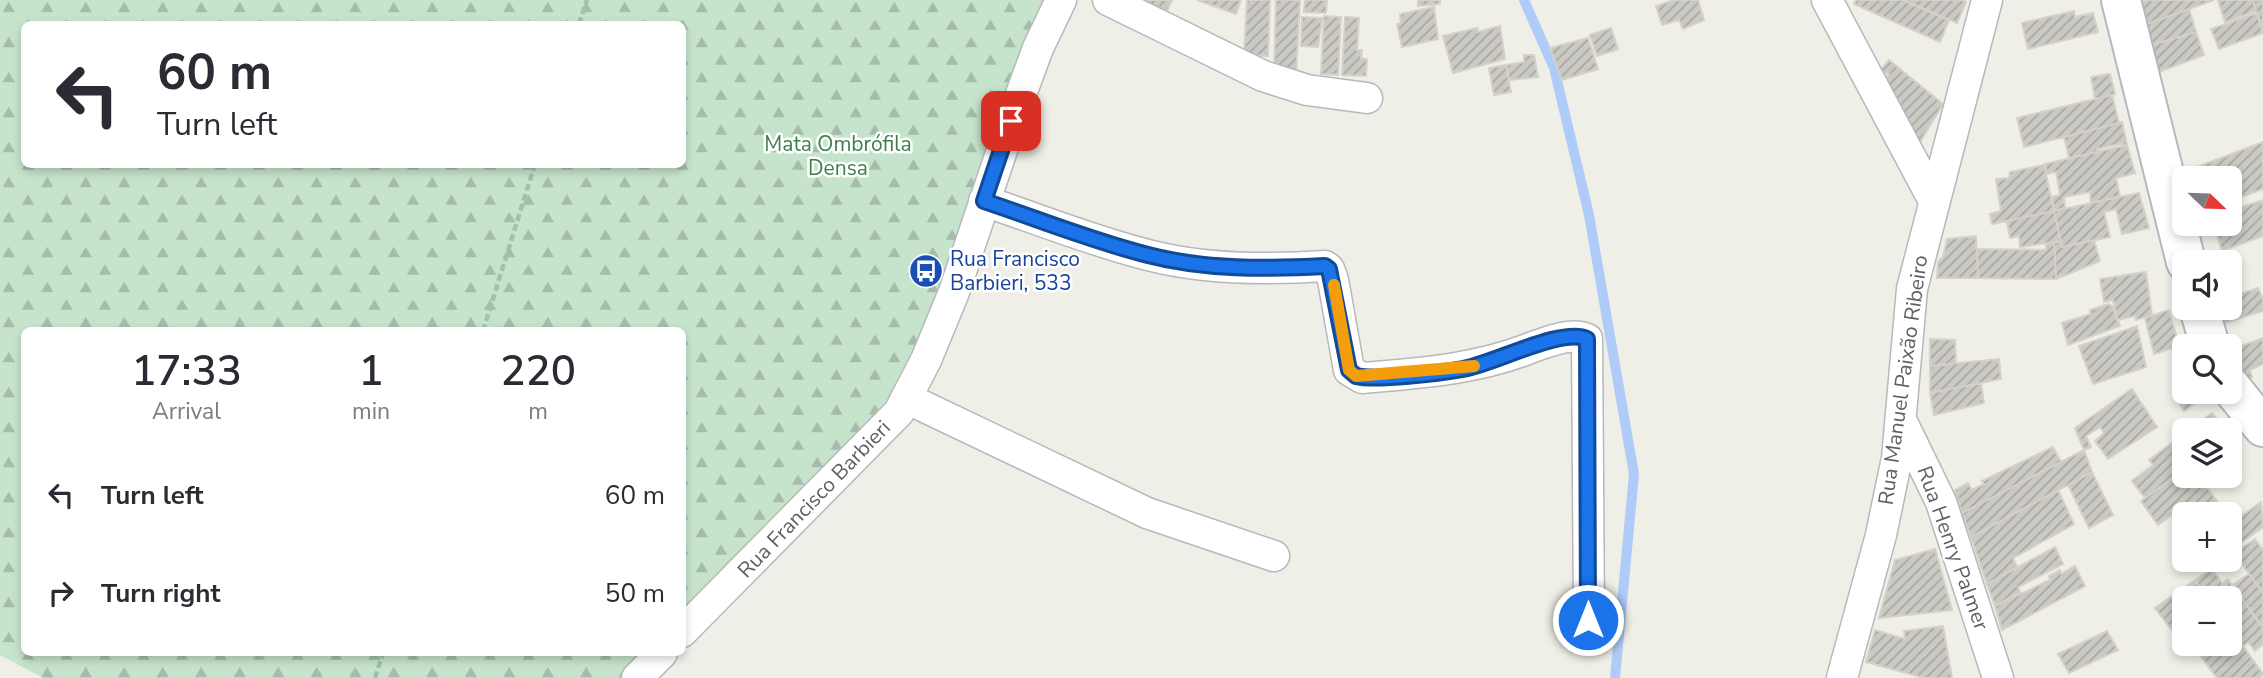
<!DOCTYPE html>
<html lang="en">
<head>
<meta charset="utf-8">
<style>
  body { margin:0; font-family:"Nunito Sans",sans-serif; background:#f7f7f7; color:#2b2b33; height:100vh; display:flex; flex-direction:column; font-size:26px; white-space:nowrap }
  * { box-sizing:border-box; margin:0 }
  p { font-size:23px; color:#7c7c81 }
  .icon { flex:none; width:38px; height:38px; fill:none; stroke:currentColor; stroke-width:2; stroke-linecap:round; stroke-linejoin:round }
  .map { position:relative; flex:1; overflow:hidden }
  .sheet { position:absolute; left:21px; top:327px; width:665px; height:329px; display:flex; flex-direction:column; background:#fff; border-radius:10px; box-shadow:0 4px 10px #0003 }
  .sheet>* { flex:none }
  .top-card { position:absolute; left:21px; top:21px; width:665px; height:147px; border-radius:10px; box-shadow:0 4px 10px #0003; background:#fff; color:#2b2b33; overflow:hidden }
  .needle { width:46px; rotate:113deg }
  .buttons { position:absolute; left:2172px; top:166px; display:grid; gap:14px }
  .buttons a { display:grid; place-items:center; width:70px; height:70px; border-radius:10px; background:#fff; box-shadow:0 4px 10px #0003; font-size:35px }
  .pin { position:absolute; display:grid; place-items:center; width:60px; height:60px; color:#fff; margin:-30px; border-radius:14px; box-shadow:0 4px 10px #0006 }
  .me { position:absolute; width:77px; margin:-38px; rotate:0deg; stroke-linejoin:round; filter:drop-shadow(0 0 5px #0008) }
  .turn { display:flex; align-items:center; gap:24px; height:147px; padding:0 21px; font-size:32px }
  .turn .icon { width:91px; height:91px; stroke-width:2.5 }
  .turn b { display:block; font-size:49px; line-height:60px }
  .eta { display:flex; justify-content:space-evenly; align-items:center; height:119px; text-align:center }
  .eta b { font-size:42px; font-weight:600; line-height:49px }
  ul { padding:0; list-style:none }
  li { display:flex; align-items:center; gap:21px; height:98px; padding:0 21px }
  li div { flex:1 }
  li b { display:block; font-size:26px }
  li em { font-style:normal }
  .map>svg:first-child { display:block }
  .forest { fill:url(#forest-firs); fill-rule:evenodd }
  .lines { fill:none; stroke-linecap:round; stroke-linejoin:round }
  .stream { stroke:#afccf8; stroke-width:10 }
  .building { fill:url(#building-hatch); stroke:#d4d2c6; stroke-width:2 }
  .street-casing { stroke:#b7b8bc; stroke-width:33 }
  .secondary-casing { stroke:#b6b8bd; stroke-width:42 }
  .path { stroke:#9fc2af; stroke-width:4.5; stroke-dasharray:7 3.5; stroke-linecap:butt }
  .street { stroke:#fff; stroke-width:30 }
  .secondary { stroke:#fff; stroke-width:38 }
  .route-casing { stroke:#114b97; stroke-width:18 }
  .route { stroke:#1a73e8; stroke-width:12 }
  .slow { stroke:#f59e0b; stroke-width:12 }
  .labels { text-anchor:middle; stroke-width:5; stroke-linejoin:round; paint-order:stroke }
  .park-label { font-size:21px; fill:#3c7f4a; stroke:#fff }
  .transit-label { font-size:21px; fill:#164399; stroke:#fff; text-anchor:start }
  .street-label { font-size:21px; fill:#5f6166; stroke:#fff }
</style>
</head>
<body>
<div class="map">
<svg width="2263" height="678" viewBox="0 0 2263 678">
  <defs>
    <pattern id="forest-firs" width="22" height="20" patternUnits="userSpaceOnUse" patternTransform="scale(1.75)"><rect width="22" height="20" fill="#c6e4cb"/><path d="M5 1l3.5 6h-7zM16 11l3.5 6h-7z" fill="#a4bca9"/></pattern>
    <pattern id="building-hatch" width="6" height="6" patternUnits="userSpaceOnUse" patternTransform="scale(1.75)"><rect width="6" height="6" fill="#cbc9c4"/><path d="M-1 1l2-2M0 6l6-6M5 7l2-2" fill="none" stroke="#a8a7a3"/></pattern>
  </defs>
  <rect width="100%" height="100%" fill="#efefe7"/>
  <path class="forest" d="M0,0H1061L895,415L683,636L682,331H24V653H666L642,678H43L0,655ZM24,24H682V164H24Z"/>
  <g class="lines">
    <path class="stream" d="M1524,0L1554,68L1589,215L1634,474L1615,678"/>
  </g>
  <path class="building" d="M1119,0H1172L1167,11L1156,6L1152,16Z
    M1197,0H1241L1236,14Z
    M1247,0H1270L1268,56L1244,55Z
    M1276,0H1300L1296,74L1274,73Z
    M1305,0H1327L1326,13L1304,12Z
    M1418,0H1440V4L1418,6Z
    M1674,0H1698L1704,20L1683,29L1679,20L1662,25L1656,6Z
    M1856,0H1903L1949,20L1940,42L1854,4Z
    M1903,0H1962L1966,2L1957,23Z
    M2146,0H2214L2147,24L2141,2Z
    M2218,0H2253L2256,11L2225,22Z
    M2253,0H2263V29L2256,11Z
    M1434,7L1438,39L1402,47L1397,24L1401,23L1400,14Z
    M2189,9L2196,32L2152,45L2147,24Z
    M2074,11L2075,17L2093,13L2098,32L2028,49L2022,23Z
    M2257,13L2263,33L2219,49L2211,29Z
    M1324,16L1341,17L1338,75L1321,74Z
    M1302,17L1322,18L1318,47L1301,46Z
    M1345,17L1359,18L1357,50H1362L1361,58L1367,59L1366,76L1342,75Z
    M1500,26L1505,59L1453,73L1443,36L1477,28L1478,32Z
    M1611,28L1618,49L1597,56L1590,35Z
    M2196,32L2204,55L2159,72L2152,45Z
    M1588,38L1598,69L1562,80L1550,48Z
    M1524,55H1534L1538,77L1509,80L1506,65L1524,62Z
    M1889,60L1943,104L1920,142L1900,126L1907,117L1880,96L1883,82L1889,74L1880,71Z
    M1506,65L1511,92L1494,95L1489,68Z
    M2110,74L2115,94L2095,99L2091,77Z
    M2112,95L2119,123L2024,147L2017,118Z
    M2122,122L2127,145L2123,146V143L2097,149L2098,152L2069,158L2064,137Z
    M2263,142V189L2230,201V178H2192L2189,170Z
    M2127,145L2135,173L2116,178L2120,196L2091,203L2090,192L2064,197L2065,208L2054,211L2052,197L2060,195L2056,172L2047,174L2045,164Z
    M2044,165L2054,211L1992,224L1990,214L2001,211L1996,179L2009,178L2010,172Z
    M2139,193L2149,228L2122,234L2116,209L2104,212L2110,237L2062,247L2054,211Z
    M2263,200V236L2222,251L2214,224H2230V211Z
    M2054,211L2061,241L2020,247L2019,236L2010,238L2007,221Z
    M1976,236L1978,278H1937L1938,262L1943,257L1947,239Z
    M2094,240L2100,261L2056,279L2054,242L2061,241L2062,247Z
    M2054,242L2056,279L1978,278L1977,249L2046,250V244Z
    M2146,272L2152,315L2136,320L2135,316L2117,320L2113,300L2104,302L2100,279Z
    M2258,288L2263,299V311L2224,323L2220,308H2230V297Z
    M2108,304L2112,306L2120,326L2068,345L2062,323L2091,314L2090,310Z
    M2169,310L2179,346L2154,354L2145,318Z
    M2137,326L2146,367L2093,384L2079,346Z
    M2263,338V364L2250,370L2252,377L2246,380L2230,356V350Z
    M1930,339L1955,340L1956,364L1930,366Z
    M1999,359L2001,379L1930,393V366Z
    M1981,383L1984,403L1934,415L1930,393Z
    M2184,383V392H2203L2205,396L2184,411L2176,397L2180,394L2177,388Z
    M2132,389L2157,427L2108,459L2095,441L2104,433L2100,427L2086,436L2091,447L2084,450L2075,428Z
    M2212,413L2226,430H2188Z
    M2184,434V470L2145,498L2132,481L2153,465L2149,460Z
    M2053,447L2061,462L1962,513L1955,490L1968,483L1972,490L1984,484L1982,481Z
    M2084,450L2092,472L1971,537L1962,513Z
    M2184,470V476H2210L2202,481L2217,501L2200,514H2184V521L2177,511L2158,525L2141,501Z
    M2092,472L2113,515L2089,528L2068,485Z
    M2058,490L2074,524L2013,558L2017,567L1987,584L1971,537Z
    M2261,502L2263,527L2230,551V524Z
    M2255,539L2263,550V593L2234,553Z
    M2055,547L2063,564L2018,587L2020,592L1995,606L1987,584Z
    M1935,549L1952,610L1879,618L1895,560Z
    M2075,566L2085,586L2002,630L1995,606L2050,580L2049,576L2060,570L2061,574Z
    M2212,569L2222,583L2228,579L2263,628V644L2255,651L2248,642L2243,646L2235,635L2240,630L2230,616V598H2208L2195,580Z
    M2249,574L2263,593V628L2232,585Z
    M2195,580L2208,598H2184V644H2230V628L2263,674L2260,678H2217L2193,646L2187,650L2155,608Z
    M1943,626L1952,678H1924L1866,662L1875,630L1905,639L1904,631Z
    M2107,631L2118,650L2069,673L2058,654Z"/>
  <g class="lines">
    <g class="street-casing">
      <path id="street" d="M1108,0L1263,76L1307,90L1367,98
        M1827,0L1934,201
        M984,201C1038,219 1092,241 1148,255C1205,270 1267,270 1325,266L1329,269L1333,280L1349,370L1362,378C1418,373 1472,370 1525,350C1542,344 1570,331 1587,339L1589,619
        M906,398L1147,513L1274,556
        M1901,420L1941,502L1998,678
        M682,632L899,412L926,360L954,292L1020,97L1038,48L1061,0
        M637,678L662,653
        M1842,678L1881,535L1897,458L1912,289L1987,0"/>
    </g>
    <g class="secondary-casing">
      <path id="secondary" d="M2121,0L2186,262
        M2199,308L2210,346
        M2230,386L2263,427"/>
    </g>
    <path class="path" d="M579,24L587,0
      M483,331L535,164
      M375,678L383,653"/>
    <use href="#street" class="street"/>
    <use href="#secondary" class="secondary"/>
  </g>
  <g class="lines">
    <g class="route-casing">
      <path id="route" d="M1011,121L984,201C1038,219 1092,241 1148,255C1205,270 1267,269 1325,266L1329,269L1349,370L1356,376C1376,381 1440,373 1463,369C1493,364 1562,327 1587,339L1588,620"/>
    </g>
    <use href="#route" class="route"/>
    <path class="slow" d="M1334,285L1349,370L1356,376L1474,366"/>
  </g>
  <defs>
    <g id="bus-disc" transform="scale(1.75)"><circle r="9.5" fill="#1a4fb4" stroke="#fff"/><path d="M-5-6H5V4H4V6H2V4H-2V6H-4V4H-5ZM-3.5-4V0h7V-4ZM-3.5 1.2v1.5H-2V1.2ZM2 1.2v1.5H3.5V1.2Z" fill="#fff"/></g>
  </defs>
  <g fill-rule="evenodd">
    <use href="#bus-disc" x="926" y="271"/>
  </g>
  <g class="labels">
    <g class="park-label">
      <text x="838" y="151">Mata Ombrófila<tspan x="838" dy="24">Densa</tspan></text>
    </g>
    <g class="transit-label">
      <text x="950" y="266">Rua Francisco<tspan x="950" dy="24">Barbieri, 533</tspan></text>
    </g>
    <g class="street-label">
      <text transform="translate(1903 380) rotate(-82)" y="7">Rua Manuel Paixão Ribeiro</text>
      <text transform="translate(814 499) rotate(-46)" y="7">Rua Francisco Barbieri</text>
      <text transform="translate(1953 548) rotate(70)" y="7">Rua Henry Palmer</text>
    </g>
  </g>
</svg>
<div class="buttons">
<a><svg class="needle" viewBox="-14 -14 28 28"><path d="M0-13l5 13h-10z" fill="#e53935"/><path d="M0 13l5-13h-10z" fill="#7c7c81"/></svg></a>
<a><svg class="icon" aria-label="sound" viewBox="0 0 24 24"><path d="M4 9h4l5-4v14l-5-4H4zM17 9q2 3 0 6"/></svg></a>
<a><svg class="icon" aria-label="search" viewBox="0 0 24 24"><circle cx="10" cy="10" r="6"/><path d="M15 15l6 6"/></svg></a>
<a><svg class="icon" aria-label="layers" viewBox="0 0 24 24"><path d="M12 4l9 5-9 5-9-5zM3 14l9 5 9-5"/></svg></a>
<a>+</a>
<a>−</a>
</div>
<div class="pin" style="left:1011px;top:121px;background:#d93025"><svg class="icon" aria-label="arrive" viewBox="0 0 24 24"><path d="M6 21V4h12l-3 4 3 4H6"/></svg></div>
<svg class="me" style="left:1588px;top:620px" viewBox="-20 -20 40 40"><circle r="17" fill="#1a73e8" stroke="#fff" stroke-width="3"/><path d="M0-11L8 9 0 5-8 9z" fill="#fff"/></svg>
<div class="top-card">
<div class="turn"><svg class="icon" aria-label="left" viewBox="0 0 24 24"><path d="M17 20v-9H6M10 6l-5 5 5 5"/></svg><div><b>60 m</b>Turn left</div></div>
</div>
<section class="sheet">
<div class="eta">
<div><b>17:33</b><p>Arrival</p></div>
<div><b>1</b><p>min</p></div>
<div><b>220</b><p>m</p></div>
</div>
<ul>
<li><svg class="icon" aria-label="left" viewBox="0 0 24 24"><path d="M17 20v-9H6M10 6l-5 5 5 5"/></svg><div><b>Turn left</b></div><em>60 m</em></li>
<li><svg class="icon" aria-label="right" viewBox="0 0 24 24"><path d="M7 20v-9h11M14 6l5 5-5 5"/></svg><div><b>Turn right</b></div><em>50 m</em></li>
</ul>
</section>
</div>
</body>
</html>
